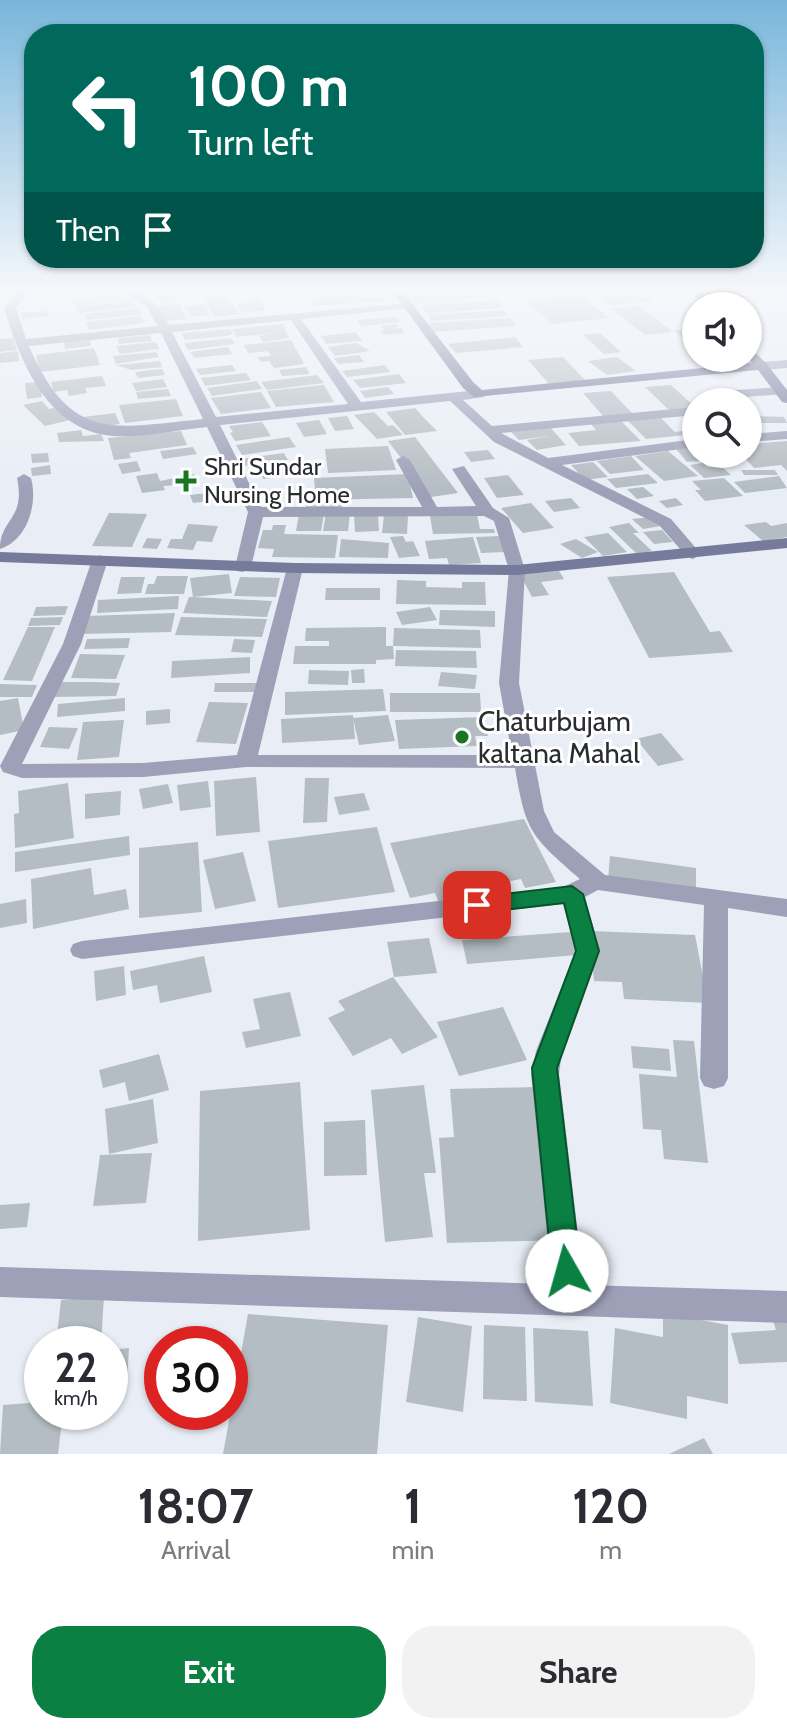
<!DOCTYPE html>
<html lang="en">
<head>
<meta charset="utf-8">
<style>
  body { margin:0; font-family:Cabin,sans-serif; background:#f2f2f3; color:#2b2b33; height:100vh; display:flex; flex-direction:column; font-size:30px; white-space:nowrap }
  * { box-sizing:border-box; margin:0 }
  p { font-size:26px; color:#7c7c81 }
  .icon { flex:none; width:44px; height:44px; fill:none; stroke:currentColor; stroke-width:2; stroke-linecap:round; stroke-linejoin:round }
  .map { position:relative; height:1454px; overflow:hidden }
  .sheet { display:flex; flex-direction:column; background:#fff; flex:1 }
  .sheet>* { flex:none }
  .hud { position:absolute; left:24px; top:24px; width:740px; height:244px; border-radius:32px; box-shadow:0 2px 6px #0004; background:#00695c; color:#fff; overflow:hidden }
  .buttons { position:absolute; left:682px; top:292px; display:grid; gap:16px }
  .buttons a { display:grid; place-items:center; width:80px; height:80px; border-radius:50%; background:#fff; box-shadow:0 2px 6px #0004; font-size:40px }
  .speed { position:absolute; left:24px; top:1326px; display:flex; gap:16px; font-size:40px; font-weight:700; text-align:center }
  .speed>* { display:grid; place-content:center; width:104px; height:104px; border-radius:50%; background:#fff; box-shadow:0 2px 6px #0004; line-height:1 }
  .speed small { font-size:20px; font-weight:400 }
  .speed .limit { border:12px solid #d22; background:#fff; color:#111 }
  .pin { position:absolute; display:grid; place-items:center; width:68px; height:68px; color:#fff; margin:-34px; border-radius:16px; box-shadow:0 4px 12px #0006 }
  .me { position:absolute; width:88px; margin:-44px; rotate:353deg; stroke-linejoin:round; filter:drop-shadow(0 0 6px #0008) }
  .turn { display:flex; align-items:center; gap:28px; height:168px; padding:0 32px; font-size:36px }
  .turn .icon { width:104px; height:104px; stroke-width:2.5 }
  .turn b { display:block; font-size:56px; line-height:68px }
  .then { display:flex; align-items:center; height:76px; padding:0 32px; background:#0003; gap:16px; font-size:30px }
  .eta { display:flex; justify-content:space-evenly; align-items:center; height:136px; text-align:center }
  .eta b { font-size:48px; font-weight:700; line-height:56px }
  .button { display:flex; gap:16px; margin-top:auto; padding:16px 32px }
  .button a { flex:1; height:92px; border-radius:32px; background:#0b8043; color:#fff; font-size:32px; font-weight:700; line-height:92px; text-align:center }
  .button a+a { background:#f2f2f3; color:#2b2b33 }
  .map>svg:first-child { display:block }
  .building { fill:#b4bdc3 }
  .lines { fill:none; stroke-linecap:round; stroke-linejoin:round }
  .street { fill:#9da0b7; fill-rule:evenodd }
  .secondary { fill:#777b9b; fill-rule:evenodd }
  .route { fill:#0b8043; stroke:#07532c; stroke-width:2 }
  .poi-dot { fill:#197524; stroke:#fff; stroke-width:3 }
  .labels { text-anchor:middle; stroke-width:6; stroke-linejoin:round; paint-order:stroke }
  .far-poi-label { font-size:24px; fill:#2a2c2f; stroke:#fff; text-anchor:start }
  .poi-label { font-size:28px; fill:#2a2c2f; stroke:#fff; text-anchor:start }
</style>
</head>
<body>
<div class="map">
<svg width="787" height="1454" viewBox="0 0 787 1454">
  <rect width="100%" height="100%" fill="#e9eef6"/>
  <path class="building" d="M111,288L113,293L78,296L76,292Z
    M147,288H156L163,300L162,296H174L177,303L162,304Z
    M326,288H377L386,301L315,306L310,298L362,294L359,291L330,293Z
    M403,288H419L425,295L421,288L488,290L430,294L458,293L465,301L416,304Z
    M530,288L538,296L509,299L501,291Z
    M637,288L653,302L610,305L593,289Z
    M488,292L494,297L467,300L461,295Z
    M120,294L123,300L102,303L98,296Z
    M226,294L239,314L214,317L204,297Z
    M580,295L609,318L552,324L525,301Z
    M96,296L100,303L75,306L72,299L92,300L91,297Z
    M260,300L266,310L242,313L237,304Z
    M497,300L503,308L427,313L421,305Z
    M132,301L135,307L78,313L76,307Z
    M179,304L187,319L163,321L157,306Z
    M205,305L210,315L191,317L186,306Z
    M639,306L673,332L645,335L612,309Z
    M139,308L142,314L87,320L85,314Z
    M504,310L508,316L431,321L428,315Z
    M47,311L49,316L23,319L21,313Z
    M141,316L145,323L89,330L86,322Z
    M396,317L400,322L361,326L357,320Z
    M510,318L516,326L433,332L428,323Z
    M283,324L289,338L263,342L259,336L275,333L236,337L232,329Z
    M395,324L398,327L390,329L401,328L405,333L383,335L380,330H385L381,326Z
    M230,329L233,334L226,336L185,340L182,333Z
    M694,329L696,345H689L674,330Z
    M356,332L362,341L326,344L321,336Z
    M600,333L621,352L604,354L583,335Z
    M150,335L152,341L119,344L118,338Z
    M515,337L523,347L456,353L448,344Z
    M13,338L17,350L0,352V339Z
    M231,338L235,344L188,350L184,343Z
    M90,339L91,346L65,349L64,342Z
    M291,340L304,364L274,368L269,361L261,362L257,357L271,356L268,351L248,353L244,345Z
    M156,342L159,349L120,354L116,346Z
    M356,343L370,351L335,356L328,347Z
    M228,347L232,354L194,358L190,352Z
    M94,348L100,365L40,372L36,355Z
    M18,351L19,361L0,363V353Z
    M156,352L159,357L116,364L113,356Z
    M359,355L364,362L338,364L334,358Z
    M563,357L585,380L549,384L528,360Z
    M617,357L636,371L607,375L588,361Z
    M160,361L162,367L131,370L116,365Z
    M232,365L236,371L200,375L196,369Z
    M385,365L390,372L347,377L342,371Z
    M306,367L310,374L282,376L279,370Z
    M162,369L165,375L138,378L135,372Z
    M246,373L251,380L205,386L201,378Z
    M399,374L406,383L360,388L353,380Z
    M317,375L324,383L267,390L261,382Z
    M102,376L106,386L85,388L87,393L69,396L67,390L54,392L51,382Z
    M163,379L167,387L136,391L132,383Z
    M257,381L262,389L212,396L207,388Z
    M40,382L42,397L27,399L25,383Z
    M324,385L334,402L276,407L267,391Z
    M671,385L696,408L670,411L645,387Z
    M388,387L394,394L365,398L360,391Z
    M168,389L171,396L138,399L136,392Z
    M611,391L633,414L604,417L583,393Z
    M261,392L271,408L221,414L211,398Z
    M176,399L183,416L125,423L119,405Z
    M42,401L49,409L58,407L70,420L45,426L23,405Z
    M415,408L425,419L437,431L405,435L386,412Z
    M374,412L388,426L393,425L403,435L377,439L354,415Z
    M115,413L120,424L96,427L83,417Z
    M658,415L675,432L696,429V434L646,439L628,421Z
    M347,416L354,429L335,431L328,418Z
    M750,416L784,417L787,423H753Z
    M319,420L327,434L304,437L296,423Z
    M620,420L641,441L579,446L568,433L596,430L590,423Z
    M262,422L271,436L235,441L230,433L233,432L229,426Z
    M549,426L566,445L537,450L527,440L549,436L519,440L511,432Z
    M81,430L83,436L101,434L104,441L59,442L57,433Z
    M181,431L187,445L129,453L131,458L114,460L108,438Z
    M289,437L296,447L242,455L236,445Z
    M415,437L458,493L431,497L388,441Z
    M787,441V471L781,465L754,468L744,457L687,462L676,449L696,447V454H748V444Z
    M388,446L396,470L328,473L325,449Z
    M193,447L197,454L163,459L160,451Z
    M488,450L495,459L471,462L464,452Z
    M668,451L698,476L664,481L635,456Z
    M48,453L49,462L32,463L31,454Z
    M284,453L288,460L243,466L240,459Z
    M631,456L644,470L610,474L597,461Z
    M137,461L141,471L122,474L118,464Z
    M593,462L608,477L585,480L571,465Z
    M703,463L708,467L721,466L731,475L704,478L690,465Z
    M50,465L51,474L32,476L31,468Z
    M288,466L293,475L263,479L259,469Z
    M741,470H775L778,475H744Z
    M157,473L160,481L194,474L199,484L163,486L165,490L142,493L136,476Z
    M408,474L413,498L316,500L314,478Z
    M648,474L658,483L616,488L607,479Z
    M508,475L524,495L497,498L484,478Z
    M779,476L787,488L745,493L734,482Z
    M724,478L743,496L705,501L695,490H701L692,481Z
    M643,487L654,496L637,499L627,489Z
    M215,492L218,500L193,503L190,495Z
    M571,498L580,508L554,512L545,501Z
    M676,498L683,505L667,508L659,501Z
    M342,501V507L306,508V502Z
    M531,503L554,528L523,533L501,508Z
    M109,513L147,514L132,547L92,546Z
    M326,513L350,514L348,531H323Z
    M299,514H324L321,531H296Z
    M354,514H378L379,531L355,532Z
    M384,515H408L407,534L382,533Z
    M477,515L480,529H494L495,533L433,534L430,516Z
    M651,517L661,526L643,529L632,519Z
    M766,522L771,526L787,523V537L763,541L744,525Z
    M629,523L639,533H633L652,551L637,554L609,527Z
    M188,524L218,526L212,542L197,541L193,550L167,548L171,539H182Z
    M273,525H286L284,534L338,535L335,558L272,557L274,549L258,548L263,530H272Z
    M662,530L673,542L654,544L643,532Z
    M608,533L627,552L603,556L584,537Z
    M403,536L406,542L413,541L420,556L399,558L390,537Z
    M499,536L505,552L481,553L476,537Z
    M473,537L481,563L449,565L447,558L429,559L425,541Z
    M147,538L162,539L157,549L142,548Z
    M341,539L389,543L388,558L339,557Z
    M576,539L598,552L582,558L560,544Z
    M559,571L564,579L541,582L549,595L532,597L520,574Z
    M674,572L710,632L720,631L733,652L649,658L607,577Z
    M229,574L232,593L193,597L190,578Z
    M157,576H188L184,594H145L148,584H154Z
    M121,577H145L141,593L117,594Z
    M240,577L280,578L276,597L234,596Z
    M397,580L426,581V587L462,588V582H485L486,605L396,604Z
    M326,588H380V600H325Z
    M179,596L178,609L97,613L98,600Z
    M189,597H193L272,601L267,617L183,613Z
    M68,606L65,615L33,616L36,607Z
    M430,607L437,620L402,625L396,612Z
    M440,610L495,611V627L439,625Z
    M175,613L171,632L80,634L85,616Z
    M63,617L60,625L28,626L31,618Z
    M181,617L267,619L262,637L175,635Z
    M28,627H55L32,681L3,680Z
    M386,627V646H393L394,659L376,660V664H293L295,646H329V641H305L306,628Z
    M394,628L480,630L481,648L393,646Z
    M130,638L128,648L84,649L87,639Z
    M234,639L255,640L252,653L231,652Z
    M396,650L476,651L477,668L395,666Z
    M80,654L125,655L116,679L71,678Z
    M250,657V673L171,678L172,661Z
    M364,669L365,683H352L351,670Z
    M309,670L349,671L348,685L308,684Z
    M441,672L477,675L475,689L438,686Z
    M56,682H94L120,683L116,696L51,697Z
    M215,683H257L256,692H214Z
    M0,684L37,685L32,697H0Z
    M383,689L386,711L285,715V692Z
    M390,693H480L481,712H390Z
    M18,698L24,730L0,735V701Z
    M125,698V711L57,717L58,704Z
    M209,702L248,703L236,744L196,742Z
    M170,709V723L146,725V711Z
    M353,715L355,739L282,743L281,719Z
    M388,715L395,741L359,745L353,718Z
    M484,717L488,736H475L477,746L399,749L395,720Z
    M124,720L119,757L77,760L83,722Z
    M49,727L78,728L69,749L40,747Z
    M661,733L684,760L658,766L636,739Z
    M256,777L260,832L216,836L214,781Z
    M305,778H329L327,822L303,823Z
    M208,781L211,807L180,811L177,785Z
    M68,783L74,838L15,848L14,814L19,813L18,791Z
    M168,784L173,803L143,809L139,789Z
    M121,791L120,815L85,819V794Z
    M364,793L370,810L339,815L334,797Z
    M524,819L556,882L525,888L521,879L448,893L451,901L439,903L435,893L410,898L390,843Z
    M377,827L395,892L278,908L268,841Z
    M129,836L130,855L15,872V852Z
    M198,842L202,912L139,918V848Z
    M243,852L256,901L215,909L203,860Z
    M610,856L696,868V892L608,879Z
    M91,868L94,895L126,889L129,909L33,929L31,879Z
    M26,899L27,923L0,928V904Z
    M589,931L695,935L708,1003L624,999L622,982L594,981Z
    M571,932L577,955L467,964L462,940Z
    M429,938L437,973L394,977L387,942Z
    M204,956L212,992L160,1003L157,985L133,990L130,971Z
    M124,966L126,995L96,1001L94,971Z
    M393,977L438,1037L402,1054L391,1038L353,1056L328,1018L345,1010L338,1001Z
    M290,992L301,1036L246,1048L242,1032L260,1029L253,999Z
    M503,1007L527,1060L459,1076L437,1022Z
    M673,1040L694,1041L708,1163L664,1159L661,1130L643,1129L639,1074L677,1077Z
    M631,1046L669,1049L671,1071L633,1068Z
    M159,1054L169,1090L129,1101L125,1082L103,1088L99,1070Z
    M300,1082L310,1230L198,1241L200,1091Z
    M424,1085L436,1173H424L433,1237L385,1242L371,1090Z
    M536,1087L560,1240L447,1243L439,1138L454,1137L450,1089Z
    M153,1099L158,1143L109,1154L105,1109Z
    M365,1120L367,1175L324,1176V1122Z
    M152,1153L146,1203L93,1206L100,1155Z
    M30,1203L27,1227L0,1229V1205Z
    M104,1296L101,1344H56L61,1300Z
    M663,1313L728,1325V1404L687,1396V1419L610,1403L615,1328L663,1337Z
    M248,1314L388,1325L377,1454H223Z
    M418,1317L472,1326L463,1412L406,1402Z
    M773,1321H787V1362L739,1364L731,1333L776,1330Z
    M484,1325L525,1327L527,1401L483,1399Z
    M533,1328L588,1331L593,1406L535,1402Z
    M129,1348L127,1383L110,1385V1350Z
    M42,1402V1412H63L58,1454H0L3,1405Z
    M704,1438L713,1454H669Z"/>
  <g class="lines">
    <path class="street" d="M25,288H38L25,296L16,308L26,339L158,326L146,306L120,288C143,288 158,305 169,325L412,303L414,305L408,308L301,319L361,402L479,390L485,394L484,397L463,400L492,426L696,407V415L501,433L548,458L696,439V447L562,465L671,519L701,554L693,559L687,557L659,525L494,442L450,401L220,425L261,507H422L396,460L403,456L410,460L437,507L476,506L452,469L464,466L493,508L509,518L525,570L519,683L544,811L554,832L605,875L787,899V917L728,908V1078L724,1086L714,1089L704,1086L700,1078L704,905L598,890L585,897L600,951L562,1051L559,1074L584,1285L787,1291V1323L0,1297V1267L552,1284L531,1074L536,1051L576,951L563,904L82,959L73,956L70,950L73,944L82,941L563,887L580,879C531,836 526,833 515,768L246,767L143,777L22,778L3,772L0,766L63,644L92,560L100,555L108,560L81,644L22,764L143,763L237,755L287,568L295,563L303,568L258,755H512L499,683L509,570L494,521L484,516L263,517L251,567L243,572L237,571L235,567L248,512L207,427C177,430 143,438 113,436C48,431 20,362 4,308L17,292ZM291,320L348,404L216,417L172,332ZM161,333L203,419C112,428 71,443 29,346Z
      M787,360V368L762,370L756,366L762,362Z
      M781,387L786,388V394L731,398L734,402H720L714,395L721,391Z
      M787,431V439L748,442V434Z
      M24,474L31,478C38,503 28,540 0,549C0,518 26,520 17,478Z"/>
    <path class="secondary" d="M390,288H400L473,382L482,390L752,363L748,358V346L766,363L787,390V403L782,402L758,370L474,397L463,388Z
      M688,288H699L716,306H704Z
      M787,538V548L517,575L295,573L0,562V552L295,563L517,565Z"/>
  </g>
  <linearGradient id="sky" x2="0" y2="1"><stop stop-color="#79b6db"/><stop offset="0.59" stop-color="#f5f7fb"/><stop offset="1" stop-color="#f5f7fb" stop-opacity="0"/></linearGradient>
  <rect width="787" height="491" fill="url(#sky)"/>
  <path class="route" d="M572,886L583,894L599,951L557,1068L581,1271L577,1281L567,1285L556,1281L552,1271L532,1068L576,951L564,903L477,913L466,905L477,897Z"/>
  <g class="poi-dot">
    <path d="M182 469h8v8h8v8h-8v8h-8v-8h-8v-8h8z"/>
    <circle cx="462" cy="737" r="8"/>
  </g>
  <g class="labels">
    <g class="far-poi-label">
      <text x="204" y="475">Shri Sundar<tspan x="204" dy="28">Nursing Home</tspan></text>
    </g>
    <g class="poi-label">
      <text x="478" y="731">Chaturbujam<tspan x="478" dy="32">kaltana Mahal</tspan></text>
    </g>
  </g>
</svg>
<div class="buttons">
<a><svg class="icon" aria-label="sound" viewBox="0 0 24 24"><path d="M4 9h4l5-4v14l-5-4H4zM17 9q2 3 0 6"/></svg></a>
<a><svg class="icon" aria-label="search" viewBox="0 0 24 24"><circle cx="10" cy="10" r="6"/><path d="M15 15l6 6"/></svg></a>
</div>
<div class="speed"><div>22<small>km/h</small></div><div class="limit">30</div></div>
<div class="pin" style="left:477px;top:905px;background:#d93025"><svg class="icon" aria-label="arrive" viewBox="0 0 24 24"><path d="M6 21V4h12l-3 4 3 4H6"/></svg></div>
<svg class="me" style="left:567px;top:1271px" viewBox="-20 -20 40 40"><circle r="19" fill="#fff"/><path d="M0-13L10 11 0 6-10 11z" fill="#0b8043"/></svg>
<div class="hud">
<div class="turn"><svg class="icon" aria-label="left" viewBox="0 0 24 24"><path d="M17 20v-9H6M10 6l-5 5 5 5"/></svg><div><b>100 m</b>Turn left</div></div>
<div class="then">Then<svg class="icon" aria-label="arrive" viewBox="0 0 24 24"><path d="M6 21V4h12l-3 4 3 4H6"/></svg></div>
</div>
</div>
<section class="sheet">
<div class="eta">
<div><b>18:07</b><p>Arrival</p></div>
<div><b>1</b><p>min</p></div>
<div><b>120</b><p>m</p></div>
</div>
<div class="button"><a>Exit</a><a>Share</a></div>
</section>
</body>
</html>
